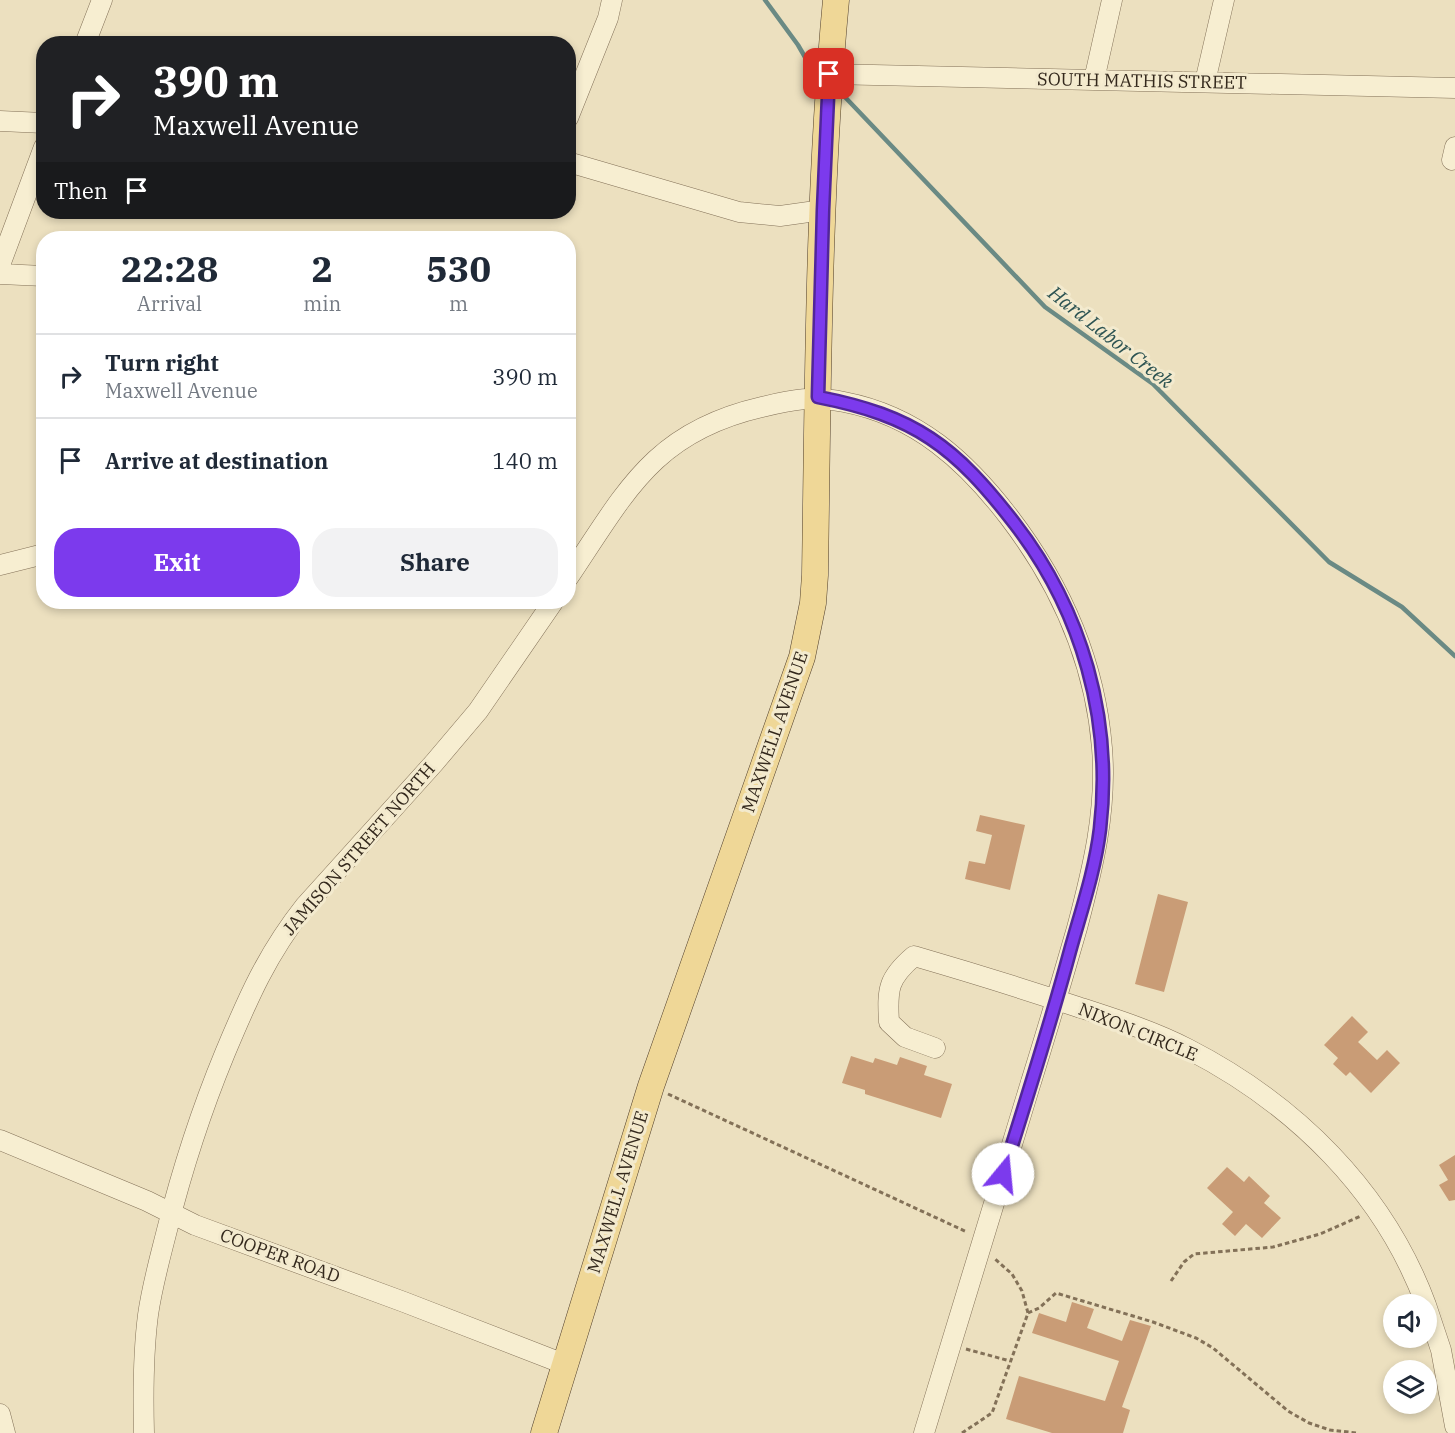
<!DOCTYPE html>
<html lang="en">
<head>
<meta charset="utf-8">
<style>
  body { margin:0; font-family:"IBM Plex Serif",serif; background:#f2f2f3; color:#1f2937; height:100vh; display:flex; flex-direction:column; font-size:22px; white-space:nowrap }
  * { box-sizing:border-box; margin:0 }
  p { font-size:20px; color:#747a83 }
  .icon { flex:none; width:33px; height:33px; fill:none; stroke:currentColor; stroke-width:2; stroke-linecap:round; stroke-linejoin:round }
  .map { position:relative; flex:1; overflow:hidden }
  .panel { position:absolute; left:36px; top:231px; width:540px; height:378px; display:flex; flex-direction:column; background:#fff; border-radius:24px; box-shadow:0 3px 9px #0003 }
  .panel>* { flex:none }
  .top-card { position:absolute; left:36px; top:36px; width:540px; height:183px; border-radius:24px; box-shadow:0 3px 9px #0003; background:#202124; color:#fff; overflow:hidden }
  .buttons { position:absolute; left:1383px; top:1294px; display:grid; gap:12px }
  .buttons a { display:grid; place-items:center; width:54px; height:54px; border-radius:50%; background:#fff; box-shadow:0 3px 9px #0003; font-size:30px }
  .pin { position:absolute; display:grid; place-items:center; width:51px; height:51px; color:#fff; margin:-26px; border-radius:12px; box-shadow:0 3px 9px #0006 }
  .me { position:absolute; width:66px; margin:-33px; rotate:17deg; stroke-linejoin:round; filter:drop-shadow(0 0 4px #0008) }
  .turn { display:flex; align-items:center; gap:21px; height:126px; padding:0 18px; font-size:27px }
  .turn .icon { width:78px; height:78px; stroke-width:2.5 }
  .turn b { display:block; font-size:42px; line-height:51px }
  .then { display:flex; align-items:center; height:57px; padding:0 18px; background:#0003; gap:12px; font-size:22px }
  .eta { display:flex; justify-content:space-evenly; align-items:center; height:102px; text-align:center }
  .eta b { font-size:36px; font-weight:800; line-height:42px }
  .button { display:flex; gap:12px; margin-top:auto; padding:12px 18px }
  .button a { flex:1; height:69px; border-radius:24px; background:#7c3aed; color:#fff; font-size:24px; font-weight:800; line-height:69px; text-align:center }
  .button a+a { background:#f2f2f3; color:#1f2937 }
  ul { padding:0; list-style:none }
  li { display:flex; align-items:center; gap:18px; height:84px; padding:0 18px; border-top:2px solid #e0e1e3 }
  li div { flex:1 }
  li b { display:block; font-size:22px }
  li em { font-style:normal }
  .map>svg:first-child { display:block }
  .lines { fill:none; stroke-linecap:round; stroke-linejoin:round }
  .stream { stroke:#6a8a84; stroke-width:4.5 }
  .building { fill:#c99c76 }
  .minor-casing { stroke:#837158; stroke-width:21 }
  .major-casing { stroke:#513f2c; stroke-width:27 }
  .path { stroke:#837158; stroke-width:3; stroke-dasharray:4.5 3; stroke-linecap:butt }
  .minor { stroke:#f7eed1; stroke-width:20 }
  .major { stroke:#efd797; stroke-width:26 }
  .route-casing { stroke:#51269a; stroke-width:15 }
  .route { stroke:#7c3aed; stroke-width:10 }
  .labels { text-anchor:middle; stroke-width:6; stroke-linejoin:round; paint-order:stroke }
  .street-label { font-size:18px; fill:#33281c; stroke:#f3eace }
  .water-label { font-size:20px; font-style:italic; fill:#2c5352; stroke:#f3eace }
</style>
</head>
<body>
<div class="map">
<svg width="1455" height="1433" viewBox="0 0 1455 1433">
  <rect width="100%" height="100%" fill="#ece0bf"/>
  <g class="lines">
    <path class="stream" d="M765,0L798,45L809,64
      M844,96L1045,307L1153,384L1329,562L1402,607L1455,656"/>
  </g>
  <path class="building" d="M980,815L1025,825L1010,890L965,879L969,861L985,864L992,835L976,831Z
    M1158,894L1188,902L1164,992L1135,984Z
    M1352,1016L1368,1032L1358,1042L1377,1060L1387,1050L1400,1063L1371,1093L1350,1072L1346,1076L1333,1064L1338,1058L1324,1045Z
    M851,1056L873,1063L875,1058L897,1065L900,1057L927,1066L924,1075L952,1084L941,1118L865,1094V1090L842,1083Z
    M1455,1155V1200L1449,1201L1439,1185L1448,1180L1439,1165Z
    M1227,1167L1244,1182L1249,1176L1270,1196L1264,1203L1281,1218L1262,1238L1246,1224L1235,1236L1222,1224L1233,1212L1207,1188Z
    M1072,1302L1094,1309L1087,1328L1122,1341L1130,1320L1151,1326L1122,1407L1130,1410L1123,1433H1052L1006,1419L1019,1376L1105,1401L1119,1361L1032,1333L1039,1313L1066,1322Z"/>
  <g class="lines">
    <g class="minor-casing">
      <path id="minor" d="M85,44L102,0
        M829,74L1455,88
        M1094,80L1112,0
        M1205,82L1224,0
        M568,118L608,18L612,0
        M0,121L44,123
        M1452,160L1455,147
        M568,162L739,212L780,216L823,210
        M0,265L44,147
        M0,274L44,276
        M0,565L44,554
        M568,578C626,492 653,432 762,407C794,399 812,396 844,402C917,416 966,461 1009,517C1061,585 1095,662 1102,748C1107,810 1093,868 1077,928C1062,980 1047,1031 1031,1082C995,1199 959,1316 924,1433
        M935,1048L905,1037L889,1022C887,989 888,978 914,956C969,972 1024,989 1078,1007C1115,1019 1153,1031 1188,1049C1295,1104 1384,1191 1426,1305
        M0,1140L147,1201L195,1225L404,1302L564,1364
        M1426,1305L1441,1350L1455,1426
        M0,1414L5,1433
        M144,1433C143,1394 143,1354 148,1315C152,1286 160,1258 167,1230C182,1170 201,1111 225,1053C248,998 267,954 305,906L434,763L478,711L553,602"/>
    </g>
    <g class="major-casing">
      <path id="major" d="M544,1433L651,1086L802,657L813,603L815,575C818,383 818,191 836,0"/>
    </g>
    <path class="path" d="M668,1094L967,1232
      M1171,1281L1184,1262L1194,1254L1273,1247L1320,1234L1361,1216
      M1028,1313L1039,1308L1056,1293L1153,1322L1196,1338L1213,1348L1288,1411L1309,1423L1330,1430L1357,1433
      M966,1349L1010,1361
      M962,1433L992,1413L1028,1313L1022,1291L1012,1274L994,1258"/>
    <use href="#minor" class="minor"/>
    <use href="#major" class="major"/>
  </g>
  <g class="lines">
    <g class="route-casing">
      <path id="route" d="M829,74L823,210L818,397C915,416 955,446 1015,524C1082,611 1113,719 1100,829C1095,871 1081,911 1070,951C1050,1026 1026,1100 1003,1174"/>
    </g>
    <use href="#route" class="route"/>
  </g>
  <g class="labels">
    <g class="street-label">
      <text transform="translate(1142 81) rotate(1)" y="6">SOUTH MATHIS STREET</text>
      <text transform="translate(775 732) rotate(-71)" y="6">MAXWELL AVENUE</text>
      <text transform="translate(359 849) rotate(-49)" y="6">JAMISON STREET NORTH</text>
      <text transform="translate(1138 1032) rotate(22)" y="6">NIXON CIRCLE</text>
      <text transform="translate(618 1192) rotate(-73)" y="6">MAXWELL AVENUE</text>
      <text transform="translate(280 1256) rotate(20)" y="6">COOPER ROAD</text>
    </g>
    <g class="water-label">
      <text transform="translate(1111 337) rotate(38)" y="7">Hard Labor Creek</text>
    </g>
  </g>
</svg>
<div class="buttons">
<a><svg class="icon" aria-label="sound" viewBox="0 0 24 24"><path d="M4 9h4l5-4v14l-5-4H4zM17 9q2 3 0 6"/></svg></a>
<a><svg class="icon" aria-label="layers" viewBox="0 0 24 24"><path d="M12 4l9 5-9 5-9-5zM3 14l9 5 9-5"/></svg></a>
</div>
<div class="pin" style="left:829px;top:74px;background:#d93025"><svg class="icon" aria-label="arrive" viewBox="0 0 24 24"><path d="M6 21V4h12l-3 4 3 4H6"/></svg></div>
<svg class="me" style="left:1003px;top:1174px" viewBox="-20 -20 40 40"><circle r="19" fill="#fff"/><path d="M0-13L10 11 0 6-10 11z" fill="#7c3aed"/></svg>
<div class="top-card">
<div class="turn"><svg class="icon" aria-label="right" viewBox="0 0 24 24"><path d="M7 20v-9h11M14 6l5 5-5 5"/></svg><div><b>390 m</b>Maxwell Avenue</div></div>
<div class="then">Then<svg class="icon" aria-label="arrive" viewBox="0 0 24 24"><path d="M6 21V4h12l-3 4 3 4H6"/></svg></div>
</div>
<section class="panel">
<div class="eta">
<div><b>22:28</b><p>Arrival</p></div>
<div><b>2</b><p>min</p></div>
<div><b>530</b><p>m</p></div>
</div>
<ul>
<li><svg class="icon" aria-label="right" viewBox="0 0 24 24"><path d="M7 20v-9h11M14 6l5 5-5 5"/></svg><div><b>Turn right</b><p>Maxwell Avenue</p></div><em>390 m</em></li>
<li><svg class="icon" aria-label="arrive" viewBox="0 0 24 24"><path d="M6 21V4h12l-3 4 3 4H6"/></svg><div><b>Arrive at destination</b></div><em>140 m</em></li>
</ul>
<div class="button"><a>Exit</a><a>Share</a></div>
</section>
</div>
</body>
</html>
